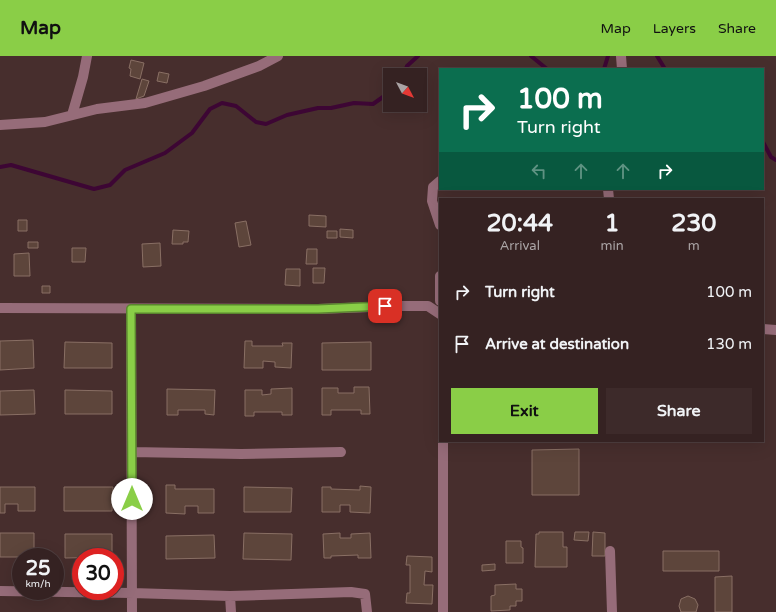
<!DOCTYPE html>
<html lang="en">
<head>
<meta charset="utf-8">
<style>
  body { margin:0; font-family:"Varela Round",sans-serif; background:#3d2a2a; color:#f1f3f6; height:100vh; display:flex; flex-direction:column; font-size:15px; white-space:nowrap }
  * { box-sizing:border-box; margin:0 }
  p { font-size:13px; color:#aaa4a5 }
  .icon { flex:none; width:22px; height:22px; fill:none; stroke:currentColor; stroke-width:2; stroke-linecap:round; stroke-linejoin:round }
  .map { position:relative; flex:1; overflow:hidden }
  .side { position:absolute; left:439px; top:142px; width:325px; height:244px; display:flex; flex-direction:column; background:#352222; border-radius:0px; box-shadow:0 4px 16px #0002,0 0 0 1px #4f3f40 }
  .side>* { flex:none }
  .guide { position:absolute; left:439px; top:12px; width:325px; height:122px; border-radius:0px; box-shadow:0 4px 16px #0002,0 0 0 1px #4f3f40; background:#0b6e4f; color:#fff; overflow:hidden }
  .needle { width:26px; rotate:131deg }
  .tools { position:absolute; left:383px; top:12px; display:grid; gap:8px }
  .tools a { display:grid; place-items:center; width:44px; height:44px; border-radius:0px; background:#352222; box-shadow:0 4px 16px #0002,0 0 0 1px #4f3f40; font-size:20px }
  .speed { position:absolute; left:12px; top:492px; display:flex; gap:8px; font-size:20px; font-weight:700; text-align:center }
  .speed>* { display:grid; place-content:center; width:52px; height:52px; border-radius:50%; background:#352222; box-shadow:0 4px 16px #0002,0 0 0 1px #4f3f40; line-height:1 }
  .speed small { font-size:10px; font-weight:400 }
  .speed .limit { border:6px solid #d22; background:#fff; color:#111 }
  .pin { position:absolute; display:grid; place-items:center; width:34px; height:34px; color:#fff; margin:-17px; border-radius:8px; box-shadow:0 2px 6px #0006 }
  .me { position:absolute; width:44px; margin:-22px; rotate:0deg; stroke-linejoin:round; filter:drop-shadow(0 0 3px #0008) }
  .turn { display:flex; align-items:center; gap:14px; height:84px; padding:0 12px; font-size:18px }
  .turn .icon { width:52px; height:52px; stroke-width:2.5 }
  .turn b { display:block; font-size:28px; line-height:34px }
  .lanes { display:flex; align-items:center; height:38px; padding:0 12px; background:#0003; justify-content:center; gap:20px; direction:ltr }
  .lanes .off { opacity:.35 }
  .eta { display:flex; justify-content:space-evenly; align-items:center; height:68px; text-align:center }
  .eta b { font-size:24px; font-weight:800; line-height:28px }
  .primary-button { display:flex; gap:8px; margin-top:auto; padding:8px 12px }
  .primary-button a { flex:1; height:46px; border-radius:0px; background:#8ace47; color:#111; font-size:16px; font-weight:800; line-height:46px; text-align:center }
  .primary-button a+a { background:#3d2a2a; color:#f1f3f6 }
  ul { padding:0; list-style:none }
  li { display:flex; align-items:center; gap:12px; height:52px; padding:0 12px }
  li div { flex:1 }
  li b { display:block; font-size:15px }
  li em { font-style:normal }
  header { display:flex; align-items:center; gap:24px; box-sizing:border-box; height:56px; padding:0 20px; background:#8ace47; color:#111 }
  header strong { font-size:19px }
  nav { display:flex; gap:22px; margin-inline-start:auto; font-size:14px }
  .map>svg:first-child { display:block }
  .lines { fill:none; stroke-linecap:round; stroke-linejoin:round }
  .stream { stroke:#3d0634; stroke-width:4 }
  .building { fill:#5d453b; stroke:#896f64 }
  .minor { stroke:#966c79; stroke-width:10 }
  .route-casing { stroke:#5a862e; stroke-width:10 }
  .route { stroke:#8ace47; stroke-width:7 }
</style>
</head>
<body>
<header>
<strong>Map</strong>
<nav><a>Map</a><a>Layers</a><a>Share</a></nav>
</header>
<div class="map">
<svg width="776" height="556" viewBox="0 0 776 556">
  <rect width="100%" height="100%" fill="#472e2d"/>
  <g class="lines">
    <path class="stream" d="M531,0L547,13
      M657,0L665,13
      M604,13L608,0
      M403,19L407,10L418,0
      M763,86L771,101L776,104
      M0,111L11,109L94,133L110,129L125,114L165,97L192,77L210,53L222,47L236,50L256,66L266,68L287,59L318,52H331L354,47L373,48L390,36"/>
  </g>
  <path class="building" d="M131,4L144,7L140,23L130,20L131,13L129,12Z
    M159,16L169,18L167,27L157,25Z
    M142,23L149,25L144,40L136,43Z
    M309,159L326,160V171L309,170Z
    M18,164H27V175H18Z
    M246,165L251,189L239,191L235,167Z
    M340,173L353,174V182L340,181Z
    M173,174L189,175L188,186H183V188H172Z
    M327,175H337V182H327Z
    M28,186H38V192H28Z
    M160,187L161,210L143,211L142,188Z
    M72,192H86L85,206H72Z
    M307,193H317V208H306Z
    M29,197L30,220H14V198Z
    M313,212H325L324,227H313Z
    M286,213H300V230L285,229Z
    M42,230H50V237H42Z
    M33,284L34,312L0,314V285Z
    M245,285H252V290H283L282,287H292L291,312L275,311V306L263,305V312H244Z
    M65,286L112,287V312H64Z
    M371,286V314H322V287Z
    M354,331H369L370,358H361V354H331V359H322V332H338V337H354Z
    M292,332V359H282V356H254V360H245V334H262V339L271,338V333Z
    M167,333L215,334L214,359L205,358V354H178V359H167Z
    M34,334L35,358L0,359V335Z
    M65,334L112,335V358H65Z
    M579,393V439H532V394Z
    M166,429H175V433H214V457H198V450H185V458L166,457Z
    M360,430L371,431L370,457L350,456V449H340V456H322V431H331V433L360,434Z
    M0,431H35V455H18V448H5V457H0Z
    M64,431H113L112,455H64Z
    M244,431L292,432L291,456H244Z
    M539,476H563V491H567V511H535L536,478H539Z
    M575,476H589L588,485L574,484Z
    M593,476L605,477V500H592Z
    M0,477H34V501H0Z
    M244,477L292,478L291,504L243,503Z
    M340,477V482H351V478L370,477L371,502H358V499L331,500V502H324L323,478Z
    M65,478H112V501L65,502Z
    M214,479L215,502L166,503V480Z
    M506,485H521V491L523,492V507H506Z
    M663,495H719V515H663Z
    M407,500L432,501V516L425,515L424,529H433L432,548L406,547L407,537H410V509H406Z
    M495,508V514L482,515V509Z
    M732,520V556H715V521Z
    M516,528V533H522V545H516V550H510V554L491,555V540L495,539V529Z
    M688,540L695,543L698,549L696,556H681L679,550L681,543Z"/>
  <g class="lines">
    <path class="minor" d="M621,0L622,13
      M72,59L83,21L87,0
      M0,69L45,66L97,53L145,47L204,30L259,10L278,0
      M440,125L433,131L432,145L440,169
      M608,133L609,143
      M440,220V245
      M0,252L318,253L398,250H428L440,258
      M131,253L132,556
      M763,273L776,274
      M132,396L241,398L341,396
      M610,495L612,556
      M0,535L132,537L230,540L351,536L365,538L367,556
      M230,540L231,556
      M443,556V385"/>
  </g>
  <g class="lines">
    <g class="route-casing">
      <path id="route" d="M132,443L131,253H318L385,250"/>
    </g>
    <use href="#route" class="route"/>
  </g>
</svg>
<div class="tools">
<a><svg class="needle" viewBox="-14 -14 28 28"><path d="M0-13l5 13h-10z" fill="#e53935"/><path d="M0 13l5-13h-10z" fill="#aaa4a5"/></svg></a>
</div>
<div class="speed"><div>25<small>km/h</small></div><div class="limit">30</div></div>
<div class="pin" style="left:385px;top:250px;background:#d93025"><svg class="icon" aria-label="arrive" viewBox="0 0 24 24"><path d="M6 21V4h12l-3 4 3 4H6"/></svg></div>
<svg class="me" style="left:132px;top:443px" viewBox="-20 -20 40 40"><circle r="19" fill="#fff"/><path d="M0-13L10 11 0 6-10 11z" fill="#8ace47"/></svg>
<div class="guide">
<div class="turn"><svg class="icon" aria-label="right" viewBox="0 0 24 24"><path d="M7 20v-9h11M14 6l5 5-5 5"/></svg><div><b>100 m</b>Turn right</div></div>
<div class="lanes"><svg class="icon off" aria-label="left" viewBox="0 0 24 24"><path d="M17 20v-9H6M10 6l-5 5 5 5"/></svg><svg class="icon off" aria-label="ahead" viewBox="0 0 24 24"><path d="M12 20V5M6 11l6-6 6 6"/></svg><svg class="icon off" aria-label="ahead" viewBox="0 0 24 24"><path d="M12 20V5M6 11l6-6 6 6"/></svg><svg class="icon" aria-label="right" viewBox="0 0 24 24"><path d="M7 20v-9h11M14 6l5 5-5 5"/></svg></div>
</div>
<section class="side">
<div class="eta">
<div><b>20:44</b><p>Arrival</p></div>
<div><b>1</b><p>min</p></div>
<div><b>230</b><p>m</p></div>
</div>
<ul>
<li><svg class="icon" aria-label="right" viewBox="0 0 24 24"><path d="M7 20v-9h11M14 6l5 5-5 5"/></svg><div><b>Turn right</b></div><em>100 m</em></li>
<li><svg class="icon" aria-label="arrive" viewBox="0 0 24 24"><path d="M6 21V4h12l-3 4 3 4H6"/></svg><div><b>Arrive at destination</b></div><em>130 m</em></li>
</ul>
<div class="primary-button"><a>Exit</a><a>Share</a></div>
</section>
</div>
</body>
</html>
